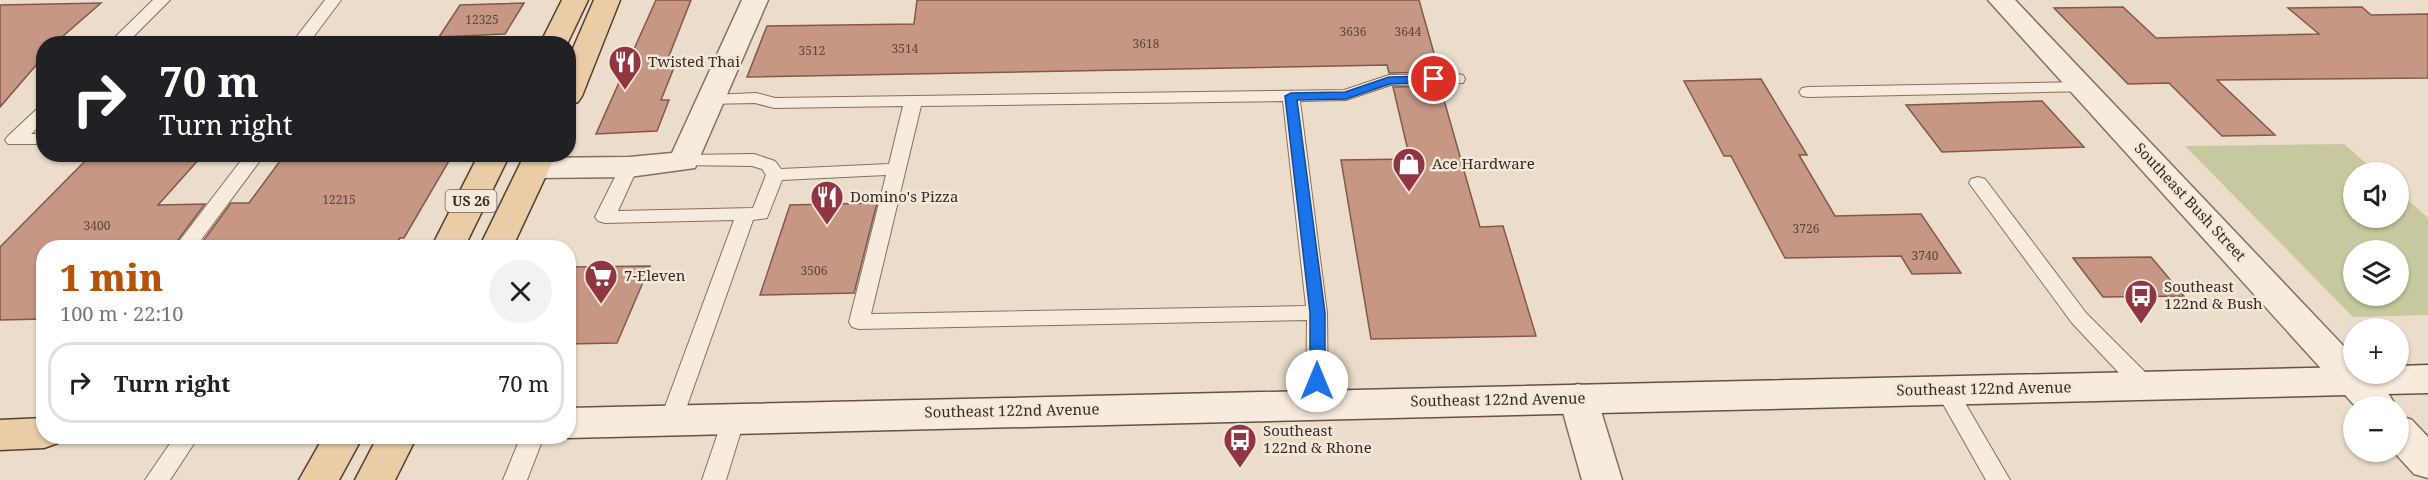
<!DOCTYPE html>
<html lang="en">
<head>
<meta charset="utf-8">
<style>
  body { margin:0; font-family:"Noto Serif",serif; background:#f2f2f2; color:#202124; height:100vh; display:flex; flex-direction:column; font-size:22px; white-space:nowrap }
  * { box-sizing:border-box; margin:0 }
  p { font-size:20px; color:#757577 }
  .icon { flex:none; width:33px; height:33px; fill:none; stroke:currentColor; stroke-width:2; stroke-linecap:round; stroke-linejoin:round }
  .map { position:relative; flex:1; overflow:hidden }
  .drawer { position:absolute; left:36px; top:240px; width:540px; height:204px; display:flex; flex-direction:column; background:#fff; border-radius:24px; box-shadow:0 2px 4px #0004 }
  .drawer>* { flex:none }
  .banner { position:absolute; left:36px; top:36px; width:540px; height:126px; border-radius:24px; box-shadow:0 2px 4px #0004; background:#202124; color:#fff; overflow:hidden }
  .buttons { position:absolute; left:2343px; top:162px; display:grid; gap:12px }
  .buttons a { display:grid; place-items:center; width:66px; height:66px; border-radius:50%; background:#fff; box-shadow:0 2px 4px #0004; font-size:30px }
  .pin { position:absolute; display:grid; place-items:center; width:51px; height:51px; color:#fff; margin:-26px; border:3px solid #fff; border-radius:50%; box-shadow:0 2px 6px #0007 }
  .me { position:absolute; width:66px; margin:-33px; rotate:0deg; stroke-linejoin:round; filter:drop-shadow(0 0 4px #0008) }
  .turn { display:flex; align-items:center; gap:21px; height:126px; padding:0 24px; font-size:27px }
  .turn .icon { width:78px; height:78px; stroke-width:2.5 }
  .turn b { display:block; font-size:42px; line-height:51px }
  .round { display:grid; place-items:center; flex:none; width:63px; height:63px; border-radius:32px; background:#f2f2f2 }
  .head { display:flex; align-items:center; justify-content:space-between; height:102px; padding:0 24px }
  h1 { font-size:36px; font-weight:800; line-height:45px; color:#b45309 }
  ul { padding:0; list-style:none }
  li { display:flex; align-items:center; gap:18px; height:81px; margin:0 12px 9px; padding:0 12px; border:3px solid #e0e0e0; border-radius:24px }
  li div { flex:1 }
  li b { display:block; font-size:22px }
  li em { font-style:normal }
  .map>svg:first-child { display:block }
  .green { fill:#c8c89f; fill-rule:evenodd }
  .building { fill:#c59784; stroke:#835848; stroke-width:1.5 }
  .lines { fill:none; stroke-linecap:round; stroke-linejoin:round }
  .lane-casing { stroke:#866f60; stroke-width:2 }
  .street-casing { stroke:#866f60; stroke-width:3 }
  .secondary-casing { stroke:#685143; stroke-width:3 }
  .primary-casing { stroke:#553f33; stroke-width:3 }
  .lane { fill:#f6ebdd; fill-rule:evenodd }
  .street { fill:#f6ebdd; fill-rule:evenodd }
  .secondary { fill:#f6ebdd; fill-rule:evenodd }
  .primary { fill:#eacca6; fill-rule:evenodd }
  .route { fill:#1a73e8; stroke:#114b97; stroke-width:1.5 }
  .labels { text-anchor:middle; stroke-width:5; stroke-linejoin:round; paint-order:stroke }
  .number-label { font-size:12px; fill:#5b453a }
  .shield { fill:#f3e8d9; stroke:#706359; stroke-width:1.5 }
  .shield-label { font-size:14px; font-weight:bold; fill:#382a22 }
  .poi-label { font-size:15px; fill:#382a22; stroke:#f3e8d9; text-anchor:start }
  .street-label { font-size:15px; fill:#382a22; stroke:#f3e8d9 }
</style>
</head>
<body>
<div class="map">
<svg width="2428" height="480" viewBox="0 0 2428 480">
  <rect width="100%" height="100%" fill="#ebddca"/>
  <path class="green" d="M2344,144L2376,172H2354V218H2398L2399,192L2428,218V315L2353,317L2185,146ZM2354,250H2398V296H2354Z"/>
  <path class="building" d="M656,0H691L667,61L677,60L661,100H669L657,131L596,134Z
    M917,0H1419L1437,64H1434L1436,72L1389,73L1387,65L747,77L767,26L914,24Z
    M101,3L54,44H44V56L0,107V5Z
    M524,3L505,34L439,37L460,5Z
    M2123,7L2156,38L2319,34L2288,8L2362,7L2371,15L2428,14V78L2217,80L2275,135L2222,136L2169,83L2128,84L2054,8Z
    M1761,79L1807,155H1799L1835,216L1921,214L1961,273L1912,274L1901,256L1785,258L1731,156H1724L1684,81Z
    M1440,86L1480,227L1503,226L1536,336L1371,339L1341,160L1410,159L1393,87Z
    M2042,101L2084,147L1942,152L1906,105Z
    M92,154H177L174,158L201,157L158,205L205,204L172,248H44V319L0,320V247Z
    M340,154H453L404,238H400L394,248H198L231,203H249L280,161L306,159L308,156Z
    M877,203L854,293L760,295L790,205Z
    M2151,257L2184,296L2103,297L2073,258Z
    M650,266L617,343L568,344V267Z"/>
  <g class="lines">
    <g class="lane-casing">
      <path id="lane" d="M153,0H170L126,44H108Z
        M325,0H341L308,44H291Z
        M1457,74L1463,75L1465,79L1463,83L1391,85L1346,100L1300,101L1327,313L1328,404L1325,410L1317,412L1309,410L1306,404L1307,320L859,329L852,327L849,322L886,175L782,180L767,218L753,220L682,420L679,426L671,429L663,426L660,420L734,220L605,223L598,221L595,217L620,167L623,163H635L638,167L618,211L753,208L766,175L762,169L752,166L678,165L675,161L678,157L684,155L754,154L775,161L781,169L889,164L903,106L774,108L755,103L706,104L703,100L706,96L712,95L756,93L775,98L1344,90L1389,75ZM1283,101L1306,306L871,314L921,106Z
        M2083,82L2089,83L2091,87L2089,91L1808,97L1802,96L1799,92L1802,88L1808,87Z
        M44,107V122L31,134H44V144H8L5,140L8,136L38,108Z
        M246,154H265L195,248H174Z
        M1978,177L1985,179L2086,313L2152,379L2155,385L2152,391L2144,393L2136,391L2072,323L1969,183L1971,179Z
        M1946,382L1954,384L2010,480H1986L1935,390L1938,384Z
        M734,409L742,412L745,418L726,480H702L723,418L726,412Z
        M175,436H199L170,480H145Z
        M521,436H544L527,480H503Z"/>
    </g>
    <g class="street-casing">
      <path id="street" d="M742,0H768L695,168L629,177L534,178L523,175L519,168L523,161L534,158L629,157L672,153Z
        M1988,0H2015L2354,357V374H2369L2390,396L2396,406H2355Z
        M1578,384L1591,388L1597,398L1622,480H1582L1559,398L1565,388Z
        M2398,415L2412,420L2428,437V478L2414,474L2394,452H2398Z"/>
    </g>
    <g class="secondary-casing">
      <path id="secondary" d="M2428,365V393L568,438L565,436H568V408L2354,367V374H2398V366Z"/>
    </g>
    <g class="primary-casing">
      <path id="primary" d="M562,0H588L567,44H540Z
        M594,0H620L582,96L578,102L568,105V60Z
        M479,154H510L464,248H431Z
        M525,154H556L512,248H479Z
        M44,418V436H61L58,443L44,448L0,450V420Z
        M324,436H363L339,480H299Z
        M378,436H417L395,480H355Z"/>
    </g>
    <use href="#lane" class="lane"/>
    <use href="#street" class="street"/>
    <use href="#secondary" class="secondary"/>
    <use href="#primary" class="primary"/>
  </g>
  <path class="route" d="M1434,76L1440,79L1438,82L1390,84L1346,99L1297,100L1325,313V381L1323,385H1312L1310,381V313L1285,96L1291,93L1345,92L1389,77Z"/>
  <defs>
    <g id="restaurant-pin" transform="scale(1.725)"><path d="M0 17L-7.5 6A9.5 9.5 0 1 1 7.5 6Z" fill="#903542" stroke="#f3e8d9"/><path d="M-5-6h1v4h1v-4h1v4h1v-4h1v5L-1.5 .5V6h-2V.5L-5-1ZM5-6V6H3V1.5H1.5Q1.5-4 5-6Z" fill="#fff"/></g>
    <g id="shop-pin" transform="scale(1.725)"><path d="M0 17L-7.5 6A9.5 9.5 0 1 1 7.5 6Z" fill="#903542" stroke="#f3e8d9"/><path d="M-5-2.5h2.3a2.7 3.5 0 0 1 5.4 0H5L5.5 6h-11ZM-1.5-2.5h3a1.5 2.3 0 0 0-3 0Z" fill="#fff"/></g>
    <g id="supermarket-pin" transform="scale(1.725)"><path d="M0 17L-7.5 6A9.5 9.5 0 1 1 7.5 6Z" fill="#903542" stroke="#f3e8d9"/><path d="M-6-5.5h2.5l.6 2H6L4.5 2H-2.5L-4.4-4H-6ZM-1.5 3.2a1.3 1.3 0 1 0 .1 0ZM3 3.2a1.3 1.3 0 1 0 .1 0Z" fill="#fff"/></g>
    <g id="bus-pin" transform="scale(1.725)"><path d="M0 17L-7.5 6A9.5 9.5 0 1 1 7.5 6Z" fill="#903542" stroke="#f3e8d9"/><path d="M-5-6H5V4H4V6H2V4H-2V6H-4V4H-5ZM-3.5-4V0h7V-4ZM-3.5 1.2v1.5H-2V1.2ZM2 1.2v1.5H3.5V1.2Z" fill="#fff"/></g>
  </defs>
  <g fill-rule="evenodd">
    <use href="#restaurant-pin" x="625" y="62"/>
    <use href="#shop-pin" x="1409" y="164"/>
    <use href="#restaurant-pin" x="827" y="197"/>
    <use href="#supermarket-pin" x="601" y="276"/>
    <use href="#bus-pin" x="2141" y="296"/>
    <use href="#bus-pin" x="1240" y="440"/>
  </g>
  <g class="labels">
    <g class="number-label">
      <text x="482" y="24">12325</text>
      <text x="1353" y="36">3636</text>
      <text x="1408" y="36">3644</text>
      <text x="1146" y="48">3618</text>
      <text x="905" y="53">3514</text>
      <text x="812" y="55">3512</text>
      <text x="339" y="204">12215</text>
      <text x="97" y="230">3400</text>
      <text x="1806" y="233">3726</text>
      <text x="1925" y="260">3740</text>
      <text x="814" y="275">3506</text>
    </g>
    <rect class="shield" x="445.5" y="190" width="51" height="22" rx="4.5"/>
    <g class="shield-label">
      <text x="471" y="206">US 26</text>
    </g>
    <g class="poi-label">
      <text x="648" y="67">Twisted Thai</text>
      <text x="1432" y="169">Ace Hardware</text>
      <text x="850" y="202">Domino's Pizza</text>
      <text x="624" y="281">7-Eleven</text>
      <text x="2164" y="292">Southeast<tspan x="2164" dy="17">122nd &amp; Bush</tspan></text>
      <text x="1263" y="436">Southeast<tspan x="1263" dy="17">122nd &amp; Rhone</tspan></text>
    </g>
    <g class="street-label">
      <text transform="translate(2190 202) rotate(47)" y="5">Southeast Bush Street</text>
      <text transform="translate(1984 389) rotate(-1)" y="5">Southeast 122nd Avenue</text>
      <text transform="translate(1498 400) rotate(-1)" y="5">Southeast 122nd Avenue</text>
      <text transform="translate(1012 411) rotate(-1)" y="5">Southeast 122nd Avenue</text>
    </g>
  </g>
</svg>
<div class="buttons">
<a><svg class="icon" aria-label="sound" viewBox="0 0 24 24"><path d="M4 9h4l5-4v14l-5-4H4zM17 9q2 3 0 6"/></svg></a>
<a><svg class="icon" aria-label="layers" viewBox="0 0 24 24"><path d="M12 4l9 5-9 5-9-5zM3 14l9 5 9-5"/></svg></a>
<a>+</a>
<a>−</a>
</div>
<div class="pin" style="left:1434px;top:79px;background:#d93025"><svg class="icon" aria-label="arrive" viewBox="0 0 24 24"><path d="M6 21V4h12l-3 4 3 4H6"/></svg></div>
<svg class="me" style="left:1317px;top:381px" viewBox="-20 -20 40 40"><circle r="19" fill="#fff"/><path d="M0-13L10 11 0 6-10 11z" fill="#1a73e8"/></svg>
<div class="banner">
<div class="turn"><svg class="icon" aria-label="right" viewBox="0 0 24 24"><path d="M7 20v-9h11M14 6l5 5-5 5"/></svg><div><b>70 m</b>Turn right</div></div>
</div>
<section class="drawer">
<div class="head"><div><h1>1 min</h1><p>100 m · 22:10</p></div><a class="round"><svg class="icon" aria-label="close" viewBox="0 0 24 24"><path d="M6 6l12 12M18 6L6 18"/></svg></a></div>
<ul>
<li><svg class="icon" aria-label="right" viewBox="0 0 24 24"><path d="M7 20v-9h11M14 6l5 5-5 5"/></svg><div><b>Turn right</b></div><em>70 m</em></li>
</ul>
</section>
</div>
</body>
</html>
